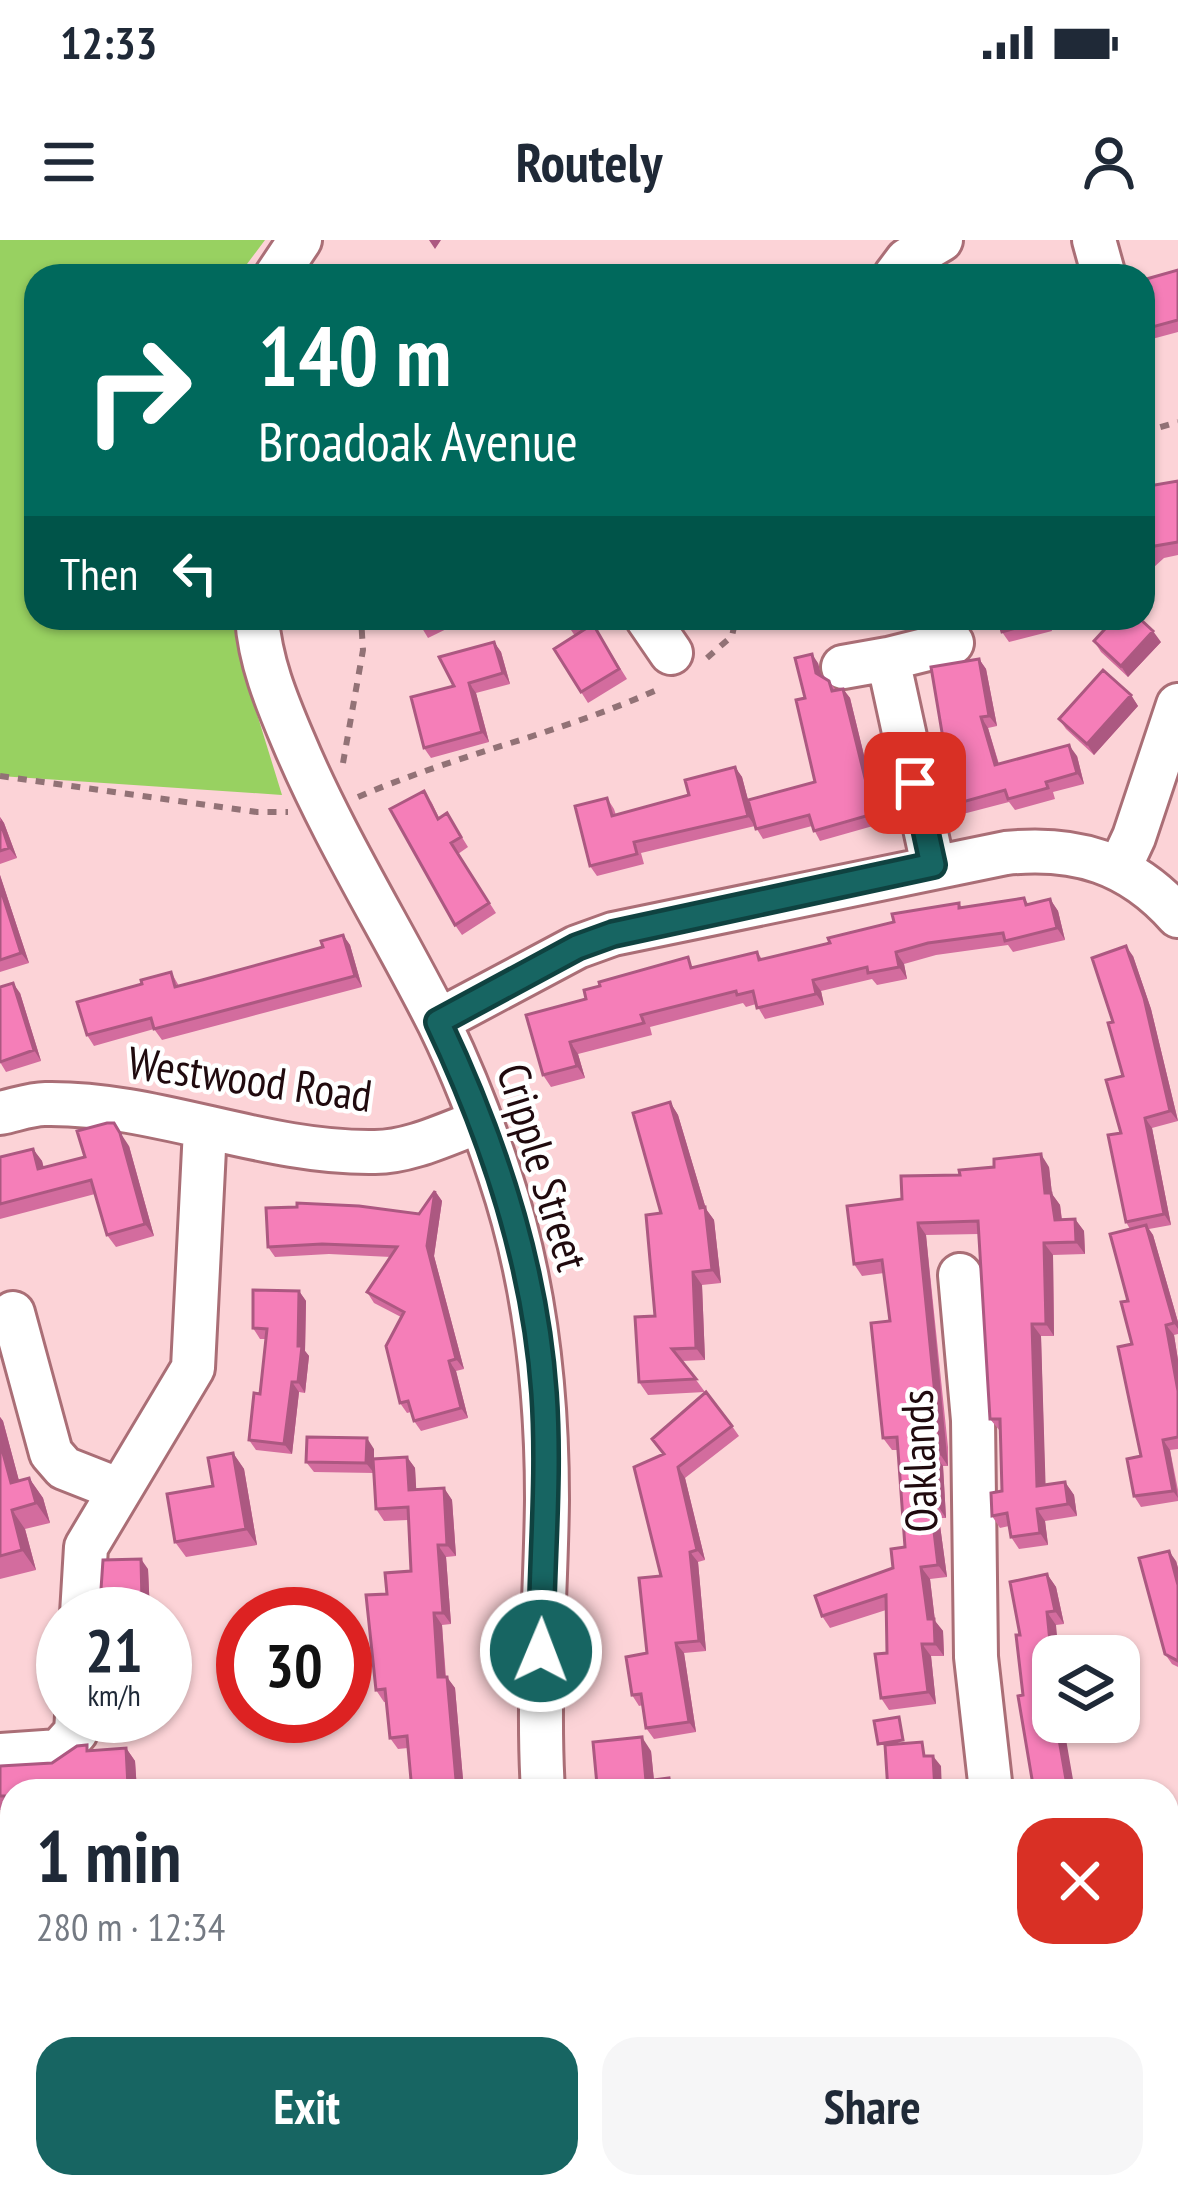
<!DOCTYPE html>
<html lang="en">
<head>
<meta charset="utf-8">
<style>
  body { margin:0; font-family:"PT Sans Narrow",sans-serif; background:#f6f6f7; color:#1f2937; height:100vh; display:flex; flex-direction:column; font-size:45px; white-space:nowrap }
  * { box-sizing:border-box; margin:0 }
  p { font-size:39px; color:#747a83 }
  .icon { flex:none; width:66px; height:66px; fill:none; stroke:currentColor; stroke-width:2; stroke-linecap:round; stroke-linejoin:round }
  .map { position:relative; flex:1; overflow:hidden }
  .side { position:absolute; left:0px; top:1539px; width:1179px; height:420px; display:flex; flex-direction:column; background:#fff; border-radius:36px 36px 0 0; box-shadow:0 3px 9px #0004 }
  .side>* { flex:none }
  .hud { position:absolute; left:24px; top:24px; width:1131px; height:366px; border-radius:36px; box-shadow:0 3px 9px #0004; background:#00695c; color:#fff; overflow:hidden }
  .tools { position:absolute; left:1032px; top:1395px; display:grid; gap:24px }
  .tools a { display:grid; place-items:center; width:108px; height:108px; border-radius:24px; background:#fff; box-shadow:0 3px 9px #0004; font-size:60px }
  .speed { position:absolute; left:36px; top:1347px; display:flex; gap:24px; font-size:60px; font-weight:700; text-align:center }
  .speed>* { display:grid; place-content:center; width:156px; height:156px; border-radius:50%; background:#fff; box-shadow:0 3px 9px #0004; line-height:1 }
  .speed small { font-size:30px; font-weight:400 }
  .speed .limit { border:18px solid #d22; background:#fff; color:#111 }
  .pin { position:absolute; display:grid; place-items:center; width:102px; height:102px; color:#fff; margin:-51px; border-radius:24px; box-shadow:0 6px 18px #0006 }
  .me { position:absolute; width:132px; margin:-66px; rotate:1deg; stroke-linejoin:round; filter:drop-shadow(0 0 9px #0008) }
  .turn { display:flex; align-items:center; gap:42px; height:252px; padding:0 36px; font-size:54px }
  .turn .icon { width:156px; height:156px; stroke-width:2.5 }
  .turn b { display:block; font-size:84px; line-height:102px }
  .then { display:flex; align-items:center; height:114px; padding:0 36px; background:#0003; gap:24px; font-size:45px }
  .round { display:grid; place-items:center; flex:none; width:126px; height:126px; border-radius:36px; background:#f6f6f7 }
  .overview { display:flex; align-items:center; justify-content:space-between; height:204px; padding:0 36px }
  h1 { font-size:72px; font-weight:700; line-height:90px }
  .cta { display:flex; gap:24px; margin-top:auto; padding:24px 36px }
  .cta a { flex:1; height:138px; border-radius:36px; background:#176562; color:#fff; font-size:48px; font-weight:700; line-height:138px; text-align:center }
  .cta a+a { background:#f6f6f7; color:#1f2937 }
  .status { display:flex; justify-content:space-between; align-items:center; height:84px; padding:0 60px; background:#fff; direction:ltr }
  .status svg { height:33px; fill:currentColor }
  header { display:flex; justify-content:space-between; align-items:center; height:156px; padding:0 36px; background:#fff; font-size:54px; font-weight:700 }
  .map>svg:first-child { display:block }
  .green { fill:#98d161 }
  .lines { fill:none; stroke-linecap:round; stroke-linejoin:round }
  .minor-casing { stroke:#aa6e76; stroke-width:48 }
  .path { stroke:#927276; stroke-width:6; stroke-dasharray:9 9; stroke-linecap:butt }
  .minor { stroke:#fff; stroke-width:42 }
  .wall { fill:#d36c9e }
  .shaded-wall { fill:#ac5881 }
  .building { fill:#f57eb8; stroke:#ac5881; stroke-width:3 }
  .route-casing { stroke:#0f4240; stroke-width:30 }
  .route { stroke:#176562; stroke-width:21 }
  .labels { text-anchor:middle; stroke-width:9; stroke-linejoin:round; paint-order:stroke }
  .street-label { font-size:45px; fill:#200a0e; stroke:#fff }
</style>
</head>
<body>
<div class="status"><b>12:33</b><svg viewBox="0 0 49 12"><path d="M0 12V9h3v3zM5 12V6h3v6zM10 12V3h3v9zM15 12V0h3v12zM26 1h20v11H26zM47 4h2v5h-2z"/></svg></div>
<header><svg class="icon" aria-label="menu" viewBox="0 0 24 24"><path d="M4 6h16M4 12h16M4 18h16"/></svg>Routely<svg class="icon" aria-label="person" viewBox="0 0 24 24"><circle cx="12" cy="8" r="4"/><path d="M4 21q1-7 8-7t8 7"/></svg></header>
<div class="map">
<svg width="1178" height="1959" viewBox="0 0 1178 1959">
  <rect width="100%" height="100%" fill="#fcd3d7"/>
  <path class="green" d="M0,0H265L238,36H36V378H240L241,422L282,555L0,536Z
    M152,1947H316V1959H153Z"/>
  <g class="lines">
    <g class="minor-casing">
      <path id="minor" d="M1094,0L1104,36
        M276,36L300,0
        M895,36L907,20L941,0
        M257,378C260,421 276,460 293,500C334,598 391,688 439,783C463,832 483,884 500,936C535,1040 547,1149 547,1259C546,1356 537,1453 543,1551
        M647,378L671,413
        M843,427L888,419
        M933,625L888,419L952,403
        M1120,627L1134,597L1178,465
        M438,781L577,707L613,694L1006,613C1076,606 1130,622 1178,676
        M0,873C15,870 31,864 45,864C157,862 263,914 375,912C410,912 448,893 481,881
        M960,1035L973,1180L976,1417L991,1551
        M13,1073L51,1213L64,1228L120,1250
        M82,1374L86,1307L193,1128L205,889
        M0,1515L59,1511L76,1492L77,1476
        M1167,1632L1178,1633
        M0,1756L12,1757
        M1167,1774L1178,1772
        M563,1947L564,1959"/>
    </g>
    <path class="path" d="M1143,192L1178,182
      M707,418L732,396L736,378
      M343,523L363,410L361,378
      M0,536L257,572H288
      M358,557C457,514 563,493 661,448
      M1167,1592L1178,1583
      M122,1947L123,1959"/>
    <use href="#minor" class="minor"/>
  </g>
  <path class="wall" d="M1178,30V92L1152,99L1145,89Z
    M1178,241V315L1164,318L1143,337V247Z
    M416,378H469L428,398Z
    M563,378H614L596,389L627,439L588,463L554,409L575,396Z
    M889,378H921L894,385Z
    M998,378H1049L1052,391L1009,402L1002,392Z
    M1094,401L1161,402L1128,437L1101,412Z
    M494,402L501,412L510,444L476,453L489,502L431,518L424,508L454,446Z
    M979,419L986,429L997,486L988,488L999,524L1077,516L1084,544L1053,552L1055,559L1015,570L1009,562L959,575L952,565L947,522Z
    M818,423L821,436L829,441L836,450L843,449L850,458L870,540L878,550L887,582L820,601L812,586L763,599L755,586L641,613L644,624L597,636L590,626L607,558L614,569L616,575L689,555L735,527L742,537L748,560L815,542L805,458Z
    M1131,455L1138,466L1094,515L1066,489L1059,479Z
    M431,561L439,578L447,573L468,607L458,614L496,673L462,695L455,685Z
    M0,577L4,583L17,618L0,624Z
    M0,635L29,723L0,732Z
    M1024,658L1029,665L1050,659L1058,671L1065,700L1013,712L1008,705L936,715L904,724L907,739L877,745L872,739L821,751L824,765L765,779L756,764L746,767L743,763L650,787L652,795L578,814L585,838L551,847L543,835L526,775L695,727L757,712L762,719L830,703L959,663L962,668Z
    M343,695L350,705L362,747L162,800L154,789L94,806L87,795L142,744L171,732L179,746L323,707Z
    M1133,716L1151,769L1178,881L1152,888L1171,985L1149,989L1153,995L1178,1082V1094L1174,1095L1178,1120V1209L1170,1210L1178,1250V1261L1141,1267L1134,1256L1141,1216L1128,1061L1130,989L1126,982L1121,893L1123,836L1113,782Z
    M20,753L41,821L6,832L0,822Z
    M670,862L678,875L706,969L714,980L721,1043L702,1045L705,1120L682,1121L705,1152L648,1155L639,1142L655,1076Z
    M129,906L154,996L116,1007L107,995L95,954L0,979V917L33,909L42,921L44,928Z
    M1049,927L1052,954L1060,965L1062,979H1075L1084,991L1085,1014L1053,1015L1054,1096H1041L1045,1245L1065,1242L1074,1255L1077,1276L1045,1281L1048,1305L1019,1309L1011,1297L1009,1286L1000,1288L992,1276L1002,1251L1000,1191L990,1179L979,994L926,995L948,1207V1226H943L946,1278H939L947,1337L930,1339L935,1381L943,1391L944,1416H931L936,1464L889,1470L881,1458L887,1413L886,1370L830,1388L822,1376L893,1328L905,1307L898,1210H892L883,1198L890,1081L884,1033L862,1036L854,1024L902,959L960,935Z
    M435,951L442,961L434,1016L464,1129L456,1131L468,1178L421,1191L414,1181L411,1172L407,1173L400,1163L401,1077L374,1063L367,1052L391,1017L329,1014L275,1017L268,1007L419,974Z
    M299,1051L306,1061L305,1111L309,1116L305,1153L299,1152L292,1214L256,1210L249,1200L260,1154L266,1099H260L253,1088Z
    M0,1177L3,1181L19,1241L29,1238L43,1258L50,1283L25,1289L36,1330L0,1339Z
    M732,1186L739,1196L685,1238L705,1320L698,1322L706,1411L684,1413L696,1492L654,1499L646,1488L643,1465L639,1466L632,1455L647,1413L661,1336L634,1227Z
    M374,1209V1219L407,1217L415,1228L416,1250L444,1248L452,1260L456,1316L446,1317L451,1384L442,1385L446,1437L455,1448L464,1551H412L408,1508L398,1509L390,1498L386,1462H384L376,1450L387,1354L411,1331L408,1280L384,1281L376,1269L374,1233L314,1232L306,1222Z
    M233,1213L244,1229L257,1305L186,1317L175,1302Z
    M1176,1321L1178,1328V1427L1172,1424L1165,1414Z
    M148,1329L150,1373L107,1374L100,1364Z
    M1047,1334L1056,1347L1064,1384L1056,1385L1053,1416V1482L1023,1455L1020,1395Z
    M126,1508L135,1521L137,1551H12V1569L0,1570V1526L52,1523L90,1510Z
    M651,1511L654,1540L679,1551H601L597,1545Z
    M0,1665H12V1729L0,1730Z
    M1167,1704H1178V1747H1172L1167,1742Z
    M12,1779V1831L0,1832V1780Z
    M1178,1784V1835H1174L1167,1828V1788Z
    M434,1947H536L537,1956L492,1959H440Z
    M1116,1947L1115,1959H783Z"/>
  <path class="shaded-wall" d="M429,0H441L435,9Z
    M1153,391L1161,402L1128,437L1121,426Z
    M494,402L501,412L510,444L503,433Z
    M812,414L818,423L823,442L816,433Z
    M979,419L986,429L997,486L989,476Z
    M469,443L476,453L489,502L482,492Z
    M843,449L850,458L873,552L866,542Z
    M1131,455L1138,466L1094,515L1087,504Z
    M981,477L988,488L1002,536L995,525Z
    M1069,505L1077,516L1084,544L1077,533Z
    M735,527L742,537L755,586L748,576Z
    M871,540L878,550L887,582L880,572Z
    M0,577L4,583L17,618L9,608Z
    M0,635L29,723L21,713L0,647Z
    M1050,659L1058,671L1065,700L1057,688Z
    M343,695L350,705L362,747L355,736Z
    M1126,706L1133,716L1151,769L1178,881L1170,871Z
    M896,712L904,724L907,739L899,727Z
    M813,740L821,751L824,765L816,754Z
    M13,743L20,753L41,821L34,810Z
    M570,802L578,814L585,838L577,826Z
    M670,862L678,875L706,969L714,980L721,1043L712,1030L700,968Z
    M1145,878L1152,888L1171,985L1164,974Z
    M114,883L129,906L154,996L145,984Z
    M33,909L42,921L47,942L38,929Z
    M1041,914L1049,927L1052,954L1060,965L1063,992L1055,980L1045,953Z
    M435,951L442,961L434,1016L464,1129L456,1119L427,1006Z
    M1075,979L1084,991L1085,1014L1076,1002Z
    M918,983L926,995L948,1226L940,1214Z
    M1146,985L1153,995L1178,1082V1089L1174,1083Z
    M1044,1003L1053,1015L1054,1096L1046,1084Z
    M693,1032L702,1045L705,1120L696,1108Z
    M299,1051L306,1061L305,1111L309,1116L305,1153L298,1142Z
    M1032,1084L1041,1096L1046,1258L1037,1246Z
    M1166,1085L1174,1095L1178,1120V1151Z
    M449,1121L456,1131L468,1178L461,1168Z
    M292,1142L299,1152L292,1214L284,1204Z
    M0,1177L3,1181L25,1263L11,1243L0,1202Z
    M367,1198L374,1209V1233L366,1223Z
    M1163,1200L1170,1210L1178,1258L1173,1251Z
    M233,1213L244,1229L257,1305L246,1289Z
    M934,1214L943,1226L946,1278L938,1266Z
    M407,1217L415,1228L417,1262L409,1250Z
    M678,1227L685,1238L705,1320L697,1310Z
    M29,1238L43,1258L50,1283L36,1263Z
    M1065,1242L1074,1255L1077,1276L1068,1264Z
    M444,1248L452,1260L456,1316L447,1305Z
    M931,1266L939,1278L947,1337L938,1325Z
    M1037,1269L1045,1281L1048,1305L1040,1293Z
    M12,1270L25,1289L36,1330L22,1310Z
    M438,1305L446,1317L451,1384L443,1373Z
    M1169,1311L1176,1321L1178,1328V1345Z
    M690,1312L698,1322L706,1411L699,1401Z
    M141,1319L148,1329L150,1373L142,1363Z
    M921,1327L930,1339L935,1381L943,1391L944,1416L935,1404L928,1379Z
    M1047,1334L1056,1347L1064,1384L1055,1371Z
    M1047,1372L1056,1385L1059,1416H1053V1431Z
    M434,1373L442,1385L446,1449L438,1437Z
    M676,1403L684,1413L696,1492L689,1482Z
    M922,1404L931,1416L936,1464L928,1452Z
    M447,1437L455,1448L464,1551H457Z
    M1056,1482H1063L1075,1551H1068Z
    M642,1497L651,1511L655,1551L646,1541Z
    M126,1508L135,1521L137,1551H132L128,1546Z
    M933,1516L941,1526L942,1551H935Z
    M706,1947H715L716,1959H707Z
    M1105,1947H1116L1115,1959H1103Z"/>
  <path class="building" d="M1178,30V80L1145,89L1143,81V40Z
    M1178,241V302L1155,306L1143,317V247Z
    M416,378H441L421,388Z
    M563,378H579L568,385Z
    M998,378H1044L1045,380L1002,392Z
    M1115,378H1139L1153,391L1121,426L1094,401Z
    M593,384L619,429L581,452L554,409Z
    M494,402L503,433L469,443L482,492L424,508L411,457L454,446L439,417Z
    M812,414L816,433L829,441L832,451L843,449L866,542L871,540L880,572L814,591L809,575L756,589L748,560L815,542L796,460L805,458L795,418Z
    M979,419L989,476L981,477L995,525L1069,505L1077,533L1046,542L1048,548L1008,559L1005,550L952,565L941,524L947,522L931,427Z
    M1103,430L1131,455L1087,504L1059,479Z
    M735,527L748,576L634,602L637,614L590,626L575,566L607,558L612,576L689,555L685,540Z
    M424,551L438,579L447,573L461,597L451,603L489,663L455,685L390,569Z
    M0,581L9,608L0,611Z
    M0,647L21,713L0,720Z
    M1024,658L1026,665L1050,659L1057,688L1005,701L1003,693L928,703L896,712L899,727L868,733L867,727L813,740L816,754L757,768L753,751L737,755L736,751L641,775L644,783L570,802L577,826L543,835L526,775L586,759L584,750L600,746L599,742L688,717L691,728L757,712L759,720L830,703L828,698L894,682L892,674L959,663V668Z
    M343,695L355,736L154,789L151,778L87,795L77,762L142,744L141,740L171,732L175,747L202,740L323,707L321,701Z
    M1126,706L1144,758L1170,871L1145,878L1164,974L1126,982L1108,895L1121,893L1106,840L1123,836L1108,783L1113,782L1092,718Z
    M13,743L34,810L0,822V747Z
    M670,862L700,968L705,967L712,1030L693,1032L696,1108L672,1109L696,1139L639,1142L635,1077L655,1076L646,975L661,973L633,873Z
    M107,883H114L120,893L145,984L107,995L91,940L0,964V917L33,909L38,929L85,917L77,891Z
    M1041,914L1045,953H1051L1055,980L1075,979L1076,1002L1044,1003L1046,1084H1032L1037,1246L1065,1242L1068,1264L1037,1269L1040,1293L1011,1297L1007,1273L992,1276L991,1253L1002,1251L1000,1179H990L978,981L918,983L939,1195L940,1214H934L938,1266H931L938,1325L921,1327L928,1379H934L935,1404H922L928,1452L881,1458L875,1414L887,1413L886,1355L822,1376L815,1356L893,1328L891,1309L905,1307L897,1197L883,1198L871,1083L890,1081L882,1020L854,1024L847,966L902,959L901,936L960,935L959,930L994,927V919Z
    M435,951L427,1006L456,1119L449,1121L461,1168L414,1181L408,1161L400,1163L386,1106L404,1072L367,1052L397,1007L322,1004L268,1007L266,968L297,967V963L359,966L419,974Z
    M1146,985L1174,1083L1166,1085L1178,1151V1197L1163,1200L1173,1251L1134,1256L1127,1219L1141,1216L1118,1107L1132,1104L1121,1062L1128,1061L1110,994Z
    M253,1050L299,1051L298,1106H302L298,1142H292L284,1204L249,1200L254,1153L260,1154L267,1089L253,1088Z
    M706,1152L732,1186L678,1227L697,1310L690,1312L699,1401L676,1403L689,1482L646,1488L641,1454L632,1455L626,1417L647,1413L639,1338L661,1336L634,1227L664,1214L652,1199Z
    M307,1197L367,1198L366,1223L306,1222Z
    M0,1202L11,1243L29,1238L36,1263L12,1270L22,1310L0,1316Z
    M233,1213L246,1289L175,1302L167,1254L213,1246L208,1218Z
    M407,1217L409,1250L444,1248L447,1305H438L443,1373H434L438,1437H447L457,1551H412L407,1496L390,1498L385,1449L376,1450L366,1355L387,1354L385,1333L411,1331L408,1267L376,1269L373,1219Z
    M1169,1311L1178,1345V1421L1165,1414L1139,1318Z
    M141,1319L142,1363L100,1364L103,1320Z
    M1047,1334L1055,1371L1047,1372L1053,1431V1439L1049,1440L1053,1463V1482H1056L1068,1551H1034L1018,1456L1023,1455L1016,1395H1020L1010,1342Z
    M899,1477L903,1500L878,1504L874,1481Z
    M642,1497L646,1541L669,1538L671,1551H627L625,1544L645,1541L597,1545L593,1502Z
    M922,1502L924,1516H933L935,1551H888L885,1505Z
    M87,1505V1511L126,1508L128,1546L103,1547V1551H12V1556H0V1526L52,1523L77,1506Z
    M0,1665H12V1717H0Z
    M1167,1704H1178V1737H1167Z
    M12,1779V1816L0,1817V1780Z
    M1178,1784V1825H1167V1788Z
    M434,1947H483L434,1951Z
    M645,1947H706L707,1959H646Z
    M838,1947H1105L1103,1959H1081L1021,1950V1959H783Z"/>
  <g class="lines">
    <g class="route-casing">
      <path id="route" d="M541,1411C541,1325 550,1239 544,1153C535,1024 493,898 438,782L577,707L613,694L933,625L915,543"/>
    </g>
    <use href="#route" class="route"/>
  </g>
  <g class="labels">
    <g class="street-label">
      <text transform="translate(250 839) rotate(8)" y="16">Westwood Road</text>
      <text transform="translate(543 927) rotate(73)" y="16">Cripple Street</text>
      <text transform="translate(919 1221) rotate(-92)" y="16">Oaklands</text>
    </g>
  </g>
</svg>
<div class="tools">
<a><svg class="icon" aria-label="layers" viewBox="0 0 24 24"><path d="M12 4l9 5-9 5-9-5zM3 14l9 5 9-5"/></svg></a>
</div>
<div class="speed"><div>21<small>km/h</small></div><div class="limit">30</div></div>
<div class="pin" style="left:915px;top:543px;background:#d93025"><svg class="icon" aria-label="arrive" viewBox="0 0 24 24"><path d="M6 21V4h12l-3 4 3 4H6"/></svg></div>
<svg class="me" style="left:541px;top:1411px" viewBox="-20 -20 40 40"><circle r="17" fill="#176562" stroke="#fff" stroke-width="3"/><path d="M0-11L8 9 0 5-8 9z" fill="#fff"/></svg>
<div class="hud">
<div class="turn"><svg class="icon" aria-label="right" viewBox="0 0 24 24"><path d="M7 20v-9h11M14 6l5 5-5 5"/></svg><div><b>140 m</b>Broadoak Avenue</div></div>
<div class="then">Then<svg class="icon" aria-label="left" viewBox="0 0 24 24"><path d="M17 20v-9H6M10 6l-5 5 5 5"/></svg></div>
</div>
<section class="side">
<div class="overview"><div><h1>1 min</h1><p>280 m · 12:34</p></div><a class="round" style="background:#d93025;color:#fff"><svg class="icon" aria-label="close" viewBox="0 0 24 24"><path d="M6 6l12 12M18 6L6 18"/></svg></a></div>
<div class="cta"><a>Exit</a><a>Share</a></div>
</section>
</div>
</body>
</html>
